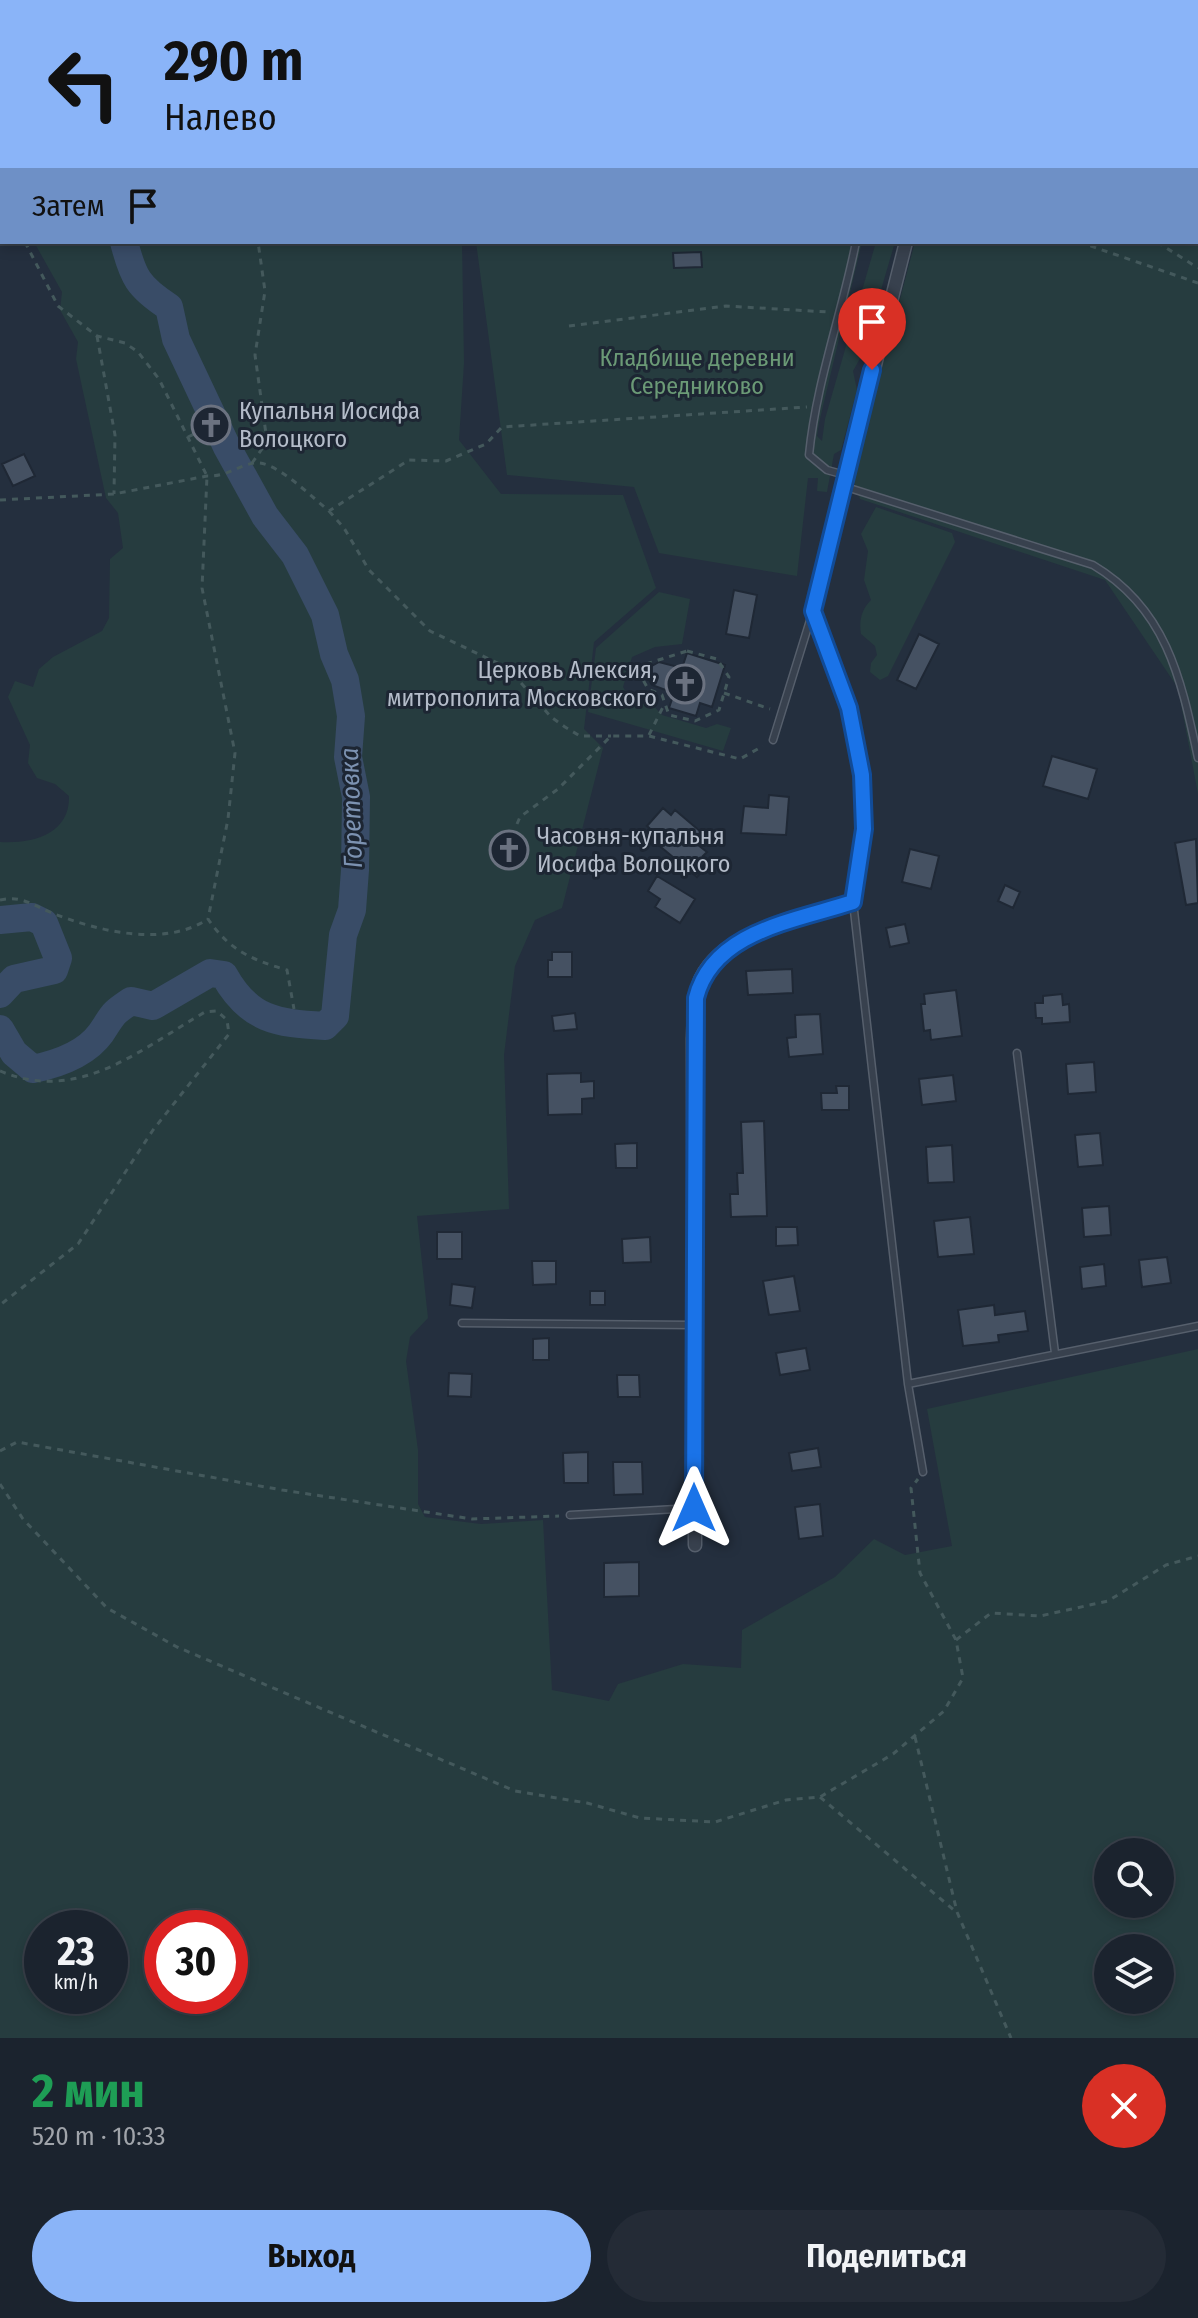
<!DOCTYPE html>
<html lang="ru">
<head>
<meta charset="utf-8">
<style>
  body { margin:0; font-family:"Fira Sans Condensed",sans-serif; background:#242b36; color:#f1f3f6; height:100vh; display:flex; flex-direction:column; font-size:30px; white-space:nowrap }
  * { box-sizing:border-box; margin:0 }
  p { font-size:26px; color:#a0a4aa }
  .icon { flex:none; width:44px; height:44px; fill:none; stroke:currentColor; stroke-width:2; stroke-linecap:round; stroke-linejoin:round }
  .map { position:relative; height:2038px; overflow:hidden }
  .details { display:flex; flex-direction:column; background:#1b232e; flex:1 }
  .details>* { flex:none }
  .top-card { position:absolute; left:0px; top:0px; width:1198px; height:244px; box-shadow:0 4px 12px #0003,0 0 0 2px #39404a; background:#8ab4f8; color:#111; overflow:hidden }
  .buttons { position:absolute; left:1094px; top:1838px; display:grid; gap:16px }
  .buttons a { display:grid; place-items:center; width:80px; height:80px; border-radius:50%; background:#1b232e; box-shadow:0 4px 12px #0003,0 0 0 2px #39404a; font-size:40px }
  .speed { position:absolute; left:24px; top:1910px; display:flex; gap:16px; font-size:40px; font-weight:700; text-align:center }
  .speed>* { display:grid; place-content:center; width:104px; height:104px; border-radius:50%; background:#1b232e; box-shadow:0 4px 12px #0003,0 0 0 2px #39404a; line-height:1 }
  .speed small { font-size:20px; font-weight:400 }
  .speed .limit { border:12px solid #d22; background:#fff; color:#111 }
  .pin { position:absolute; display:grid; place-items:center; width:68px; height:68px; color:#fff; margin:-82px -34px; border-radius:50% 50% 50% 0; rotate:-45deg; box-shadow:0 0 8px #0007 }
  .pin .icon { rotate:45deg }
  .me { position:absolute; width:88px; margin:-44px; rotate:0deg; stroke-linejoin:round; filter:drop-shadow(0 0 6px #0008) }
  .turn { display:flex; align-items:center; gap:28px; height:168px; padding:0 32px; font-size:36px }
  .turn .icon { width:104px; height:104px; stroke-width:2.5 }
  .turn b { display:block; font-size:56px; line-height:68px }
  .then { display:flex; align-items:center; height:76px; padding:0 32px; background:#0003; gap:16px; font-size:30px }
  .round { display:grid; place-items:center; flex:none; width:84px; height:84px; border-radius:42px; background:#242b36 }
  .headline { display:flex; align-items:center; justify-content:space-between; height:136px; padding:0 32px }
  h1 { font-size:48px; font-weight:700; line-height:60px; color:#1e9e55 }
  .button { display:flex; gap:16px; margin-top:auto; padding:16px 32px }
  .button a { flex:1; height:92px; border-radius:48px; background:#8ab4f8; color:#111; font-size:32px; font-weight:700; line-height:92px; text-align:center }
  .button a+a { background:#242b36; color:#f1f3f6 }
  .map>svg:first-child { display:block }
  .green { fill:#263c3f; fill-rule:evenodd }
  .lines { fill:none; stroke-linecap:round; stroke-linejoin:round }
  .river { stroke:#394c67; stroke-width:28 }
  .building { fill:#455162; stroke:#1f2835; stroke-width:2 }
  .lane-casing { stroke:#565f6c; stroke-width:9 }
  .street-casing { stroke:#565f6c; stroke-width:15 }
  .path { stroke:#44595c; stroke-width:3; stroke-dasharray:6 6; stroke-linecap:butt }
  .lane { stroke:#38414e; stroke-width:6 }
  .street { stroke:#38414e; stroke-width:12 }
  .route-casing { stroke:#114b97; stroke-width:20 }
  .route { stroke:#1a73e8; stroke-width:14 }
  .labels { text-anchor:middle; stroke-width:6; stroke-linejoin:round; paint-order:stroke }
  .park-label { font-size:24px; fill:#6b9a76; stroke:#1d2633 }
  .poi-label { font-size:24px; fill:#b4bcc9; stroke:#1d2633; text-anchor:start }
  .water-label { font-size:26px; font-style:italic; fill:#7c92b1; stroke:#1d2633 }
</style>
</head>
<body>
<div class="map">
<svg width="1198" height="2038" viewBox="0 0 1198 2038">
  <rect width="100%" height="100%" fill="#242f3e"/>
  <path class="green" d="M0,0H871L2,2V187Z
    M997,0H1198V794L1178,688L1105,580L860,499L853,478L915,242H1196V2Z
    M34,242H462L464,363L459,440L501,494L623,495L656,588L594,642L584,729L603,748L562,908L535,920L515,966L504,1055L509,1209L417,1216L428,1318L410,1337L406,1361L418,1450V1504L425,1517L481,1524L543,1520L552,1690L609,1701L618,1684L683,1664L741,1668L742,1630L835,1577L874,1539L905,1555L952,1546L927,1409L1198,1349V2038H0V842C33,844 70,834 69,796L55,784L37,778L28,763L30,745L8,697L15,681L33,687L39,669L53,657L102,631L109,618L110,559L123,548L118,513L106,498L76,359L78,342L60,310L62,292ZM1108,1852H1160V1904H1108ZM42,1928H110V1996H42ZM162,1928H230V1996H162ZM1108,1948H1160V2000H1108Z
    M476,242H862L819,423L817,436L822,441L825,419L876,242H895L862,355L853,371L857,390L841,450L834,454L827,492L817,491L818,478H808L797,576L659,553L634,487L507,475Z
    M876,507L952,533L955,542L888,676L880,680L870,672L871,663L877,655L875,646L861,634C859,621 861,610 871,600L864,580L868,551L861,534Z
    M659,592L690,599L682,644L655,647L632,657L623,687L628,695L651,703L662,715L706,728L717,724L731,728L723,751L588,712L596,648Z"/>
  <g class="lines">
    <path class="river" d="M75,0L76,2
      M111,2L113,0
      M0,14H2
      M0,920L32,917L44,923L58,958L54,970L14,979L0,994
      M0,1029L14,1053L33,1069C57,1064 86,1054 101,1033C114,1014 110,1015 131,1001L153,1006L210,973L224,975C249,1020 276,1023 325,1026L335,1016L343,935L352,910L355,870L356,797L348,757L351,716L345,680L334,654L325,615L295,555L265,516L227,447L176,339L169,307C138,287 133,277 124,242"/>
  </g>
  <path class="building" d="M701,252L702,267L674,268L673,253Z
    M24,454L35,476L13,486L2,464Z
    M734,590L757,595L749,638L726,634Z
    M919,634L939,644L916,689L897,680Z
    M687,653L725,665L712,707L700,703L696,716L669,708L674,693L652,685L647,676L650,667L659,662L682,668Z
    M1052,756L1097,769L1088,799L1043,786Z
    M769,795L789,797L786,835L741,833L744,806L768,808Z
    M663,808L671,815L675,810L701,832L693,841L707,852L703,856L710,862L697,877L650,838L655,833L647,826Z
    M1196,839L1198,903L1186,905L1175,843Z
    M910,849L939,856L931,889L902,882Z
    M657,876L695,899L680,923L655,907L660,899L648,891Z
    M1005,885L1020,892L1013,908L998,901Z
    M905,924L909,943L890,947L886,928Z
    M552,952H572V977H548V960H552Z
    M792,969L793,993L748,995L746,971Z
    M956,990L962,1036L931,1040L930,1030L924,1031L921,1004H925L924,994Z
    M1062,994L1063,1005L1069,1004L1070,1022L1042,1024V1018H1036L1035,1003H1043V996Z
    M575,1013L577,1029L554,1031L552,1016Z
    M820,1014L823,1054L789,1057L787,1038L796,1037L795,1015Z
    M1094,1062L1096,1092L1068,1094L1066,1064Z
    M581,1073V1082L594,1081V1098L582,1099V1114L548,1115L547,1074Z
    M953,1075L956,1101L922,1105L919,1079Z
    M836,1086H849V1110H822L821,1093H837Z
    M764,1121L767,1216L731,1217L730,1194H738L737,1173H743L741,1122Z
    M1100,1133L1103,1165L1078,1167L1075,1135Z
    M637,1143V1168H616L615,1144Z
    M952,1145L954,1182L928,1183L926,1147Z
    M1109,1206L1111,1235L1084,1237L1082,1208Z
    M970,1217L974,1254L938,1257L934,1221Z
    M776,1227H797L798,1245L776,1246Z
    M437,1232H462V1259H437Z
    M650,1237L651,1262L623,1263L622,1239Z
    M1167,1257L1171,1283L1142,1287L1139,1260Z
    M532,1261H556V1284L533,1285Z
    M1104,1264L1106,1286L1082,1289L1080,1267Z
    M794,1276L800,1311L769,1315L763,1281Z
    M452,1284L475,1287L472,1308L450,1305Z
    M590,1291H605V1305H590Z
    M994,1305L995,1315L1025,1311L1028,1331L998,1335L999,1342L963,1346L958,1310Z
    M549,1338V1360H533V1339Z
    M806,1348L810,1370L780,1375L776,1353Z
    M449,1373L472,1374L471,1397L448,1396Z
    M617,1375H639L640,1397H618Z
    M818,1448L821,1467L792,1471L789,1453Z
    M588,1452V1483H564L563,1453Z
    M613,1462H642L643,1494L614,1495Z
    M820,1504L823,1536L799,1539L795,1507Z
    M639,1562V1596L604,1597V1563Z"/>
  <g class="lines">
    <g class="lane-casing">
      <path id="lane" d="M0,227H2
        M845,475L827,470L809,455C816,383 842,313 856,242
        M843,486L1093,565C1167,609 1181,679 1198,758
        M773,740L812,614
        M853,902L908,1384L923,1472
        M1017,1053L1055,1353
        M462,1323L694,1325
        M908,1384L1198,1326
        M570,1515L694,1508"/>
    </g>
    <g class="street-casing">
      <path id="street" d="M982,2L983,0
        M695,1545L693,1039C694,1020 693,995 701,978C726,928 805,918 853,902L864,829L862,775L849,708L813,611L906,242"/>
    </g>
    <path class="path" d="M237,0L239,2
      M935,0L936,2
      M1192,0L1195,2
      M713,2L719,0
      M0,202L2,205
      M25,242L58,306L97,336L125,343L138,352L159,379L207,476L202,588L235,753L228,819L208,919C229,950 252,960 287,970L294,1009
      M1079,242L1198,283
      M1157,242L1198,268
      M569,326L726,306L828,312
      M97,336L115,435L114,494
      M188,437L207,428
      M252,463L262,449L266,434L255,355L265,291L258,242
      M0,500L114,494L207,476C227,477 238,465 255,463C275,460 313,498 329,511L409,460L446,461L486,444L502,427L807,407
      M329,511L344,528L369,570L430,631L508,668L551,717L565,727L580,736H611
      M687,651L717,659L729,677L719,710L695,721L669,715L662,695L648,689L642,678L646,664Z
      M724,693L770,709
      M649,735L665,703
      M517,824L520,817L558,789L611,736H649L740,759L763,746
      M0,900C21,895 32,905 52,913C98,931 164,948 208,919
      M0,1071C79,1104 139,1050 205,1012L217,1011L227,1020L229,1034L153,1130L78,1244L0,1305
      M0,1451L17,1442L282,1490L472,1519L559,1516
      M0,1484L23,1519L107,1608L177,1647L515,1791L587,1803L640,1818L715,1822L786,1800L820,1797L893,1754L944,1711L963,1678L956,1640L920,1573L911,1488L918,1479
      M956,1640L991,1613L1040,1616L1108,1601L1166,1565L1198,1556
      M915,1737L957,1912L1011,2038
      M820,1797L955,1911"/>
    <use href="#lane" class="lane"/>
    <use href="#street" class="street"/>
  </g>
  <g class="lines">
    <g class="route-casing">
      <path id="route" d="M694,1508L696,998C713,931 795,921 853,902L864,829L862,775L849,708L813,611L872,370"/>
    </g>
    <use href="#route" class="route"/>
  </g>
  <defs>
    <g id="church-ring" transform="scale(2)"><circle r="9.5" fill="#1d2633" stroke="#6b7280" stroke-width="1.5"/><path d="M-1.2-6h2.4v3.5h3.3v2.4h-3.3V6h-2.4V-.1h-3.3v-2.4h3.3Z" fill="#6b7280"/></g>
  </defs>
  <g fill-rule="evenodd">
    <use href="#church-ring" x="211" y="425"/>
    <use href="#church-ring" x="685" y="684"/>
    <use href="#church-ring" x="509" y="850"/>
  </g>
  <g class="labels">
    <g class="park-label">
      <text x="697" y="366">Кладбище деревни<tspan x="697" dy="28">Середниково</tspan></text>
    </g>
    <g class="poi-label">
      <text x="239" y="419">Купальня Иосифа<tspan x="239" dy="28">Волоцкого</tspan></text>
      <text x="657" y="678" text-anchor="end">Церковь Алексия,<tspan x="657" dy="28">митрополита Московского</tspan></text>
      <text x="537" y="844">Часовня-купальня<tspan x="537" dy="28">Иосифа Волоцкого</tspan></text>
    </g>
    <g class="water-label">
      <text transform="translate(351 808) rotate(-92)" y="9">Горетовка</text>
    </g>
  </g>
</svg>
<div class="buttons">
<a><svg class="icon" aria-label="search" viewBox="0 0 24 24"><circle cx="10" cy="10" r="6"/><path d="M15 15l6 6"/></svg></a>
<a><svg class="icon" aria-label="layers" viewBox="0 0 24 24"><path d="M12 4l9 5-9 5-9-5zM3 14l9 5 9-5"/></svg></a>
</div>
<div class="speed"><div>23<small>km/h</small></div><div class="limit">30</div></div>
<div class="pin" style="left:872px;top:370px;background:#d93025"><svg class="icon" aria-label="arrive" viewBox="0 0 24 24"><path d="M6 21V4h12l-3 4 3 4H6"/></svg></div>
<svg class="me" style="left:694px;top:1508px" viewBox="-20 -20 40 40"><path d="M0-17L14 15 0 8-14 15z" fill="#1a73e8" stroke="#fff" stroke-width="4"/></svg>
<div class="top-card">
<div class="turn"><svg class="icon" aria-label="left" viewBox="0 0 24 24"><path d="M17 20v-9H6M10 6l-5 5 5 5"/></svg><div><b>290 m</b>Налево</div></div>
<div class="then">Затем<svg class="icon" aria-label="arrive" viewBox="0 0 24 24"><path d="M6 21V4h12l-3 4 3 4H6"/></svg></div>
</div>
</div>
<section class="details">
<div class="headline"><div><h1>2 мин</h1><p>520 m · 10:33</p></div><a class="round" style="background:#d93025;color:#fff"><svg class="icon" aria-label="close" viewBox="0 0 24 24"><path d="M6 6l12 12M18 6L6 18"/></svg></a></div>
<div class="button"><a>Выход</a><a>Поделиться</a></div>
</section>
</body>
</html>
